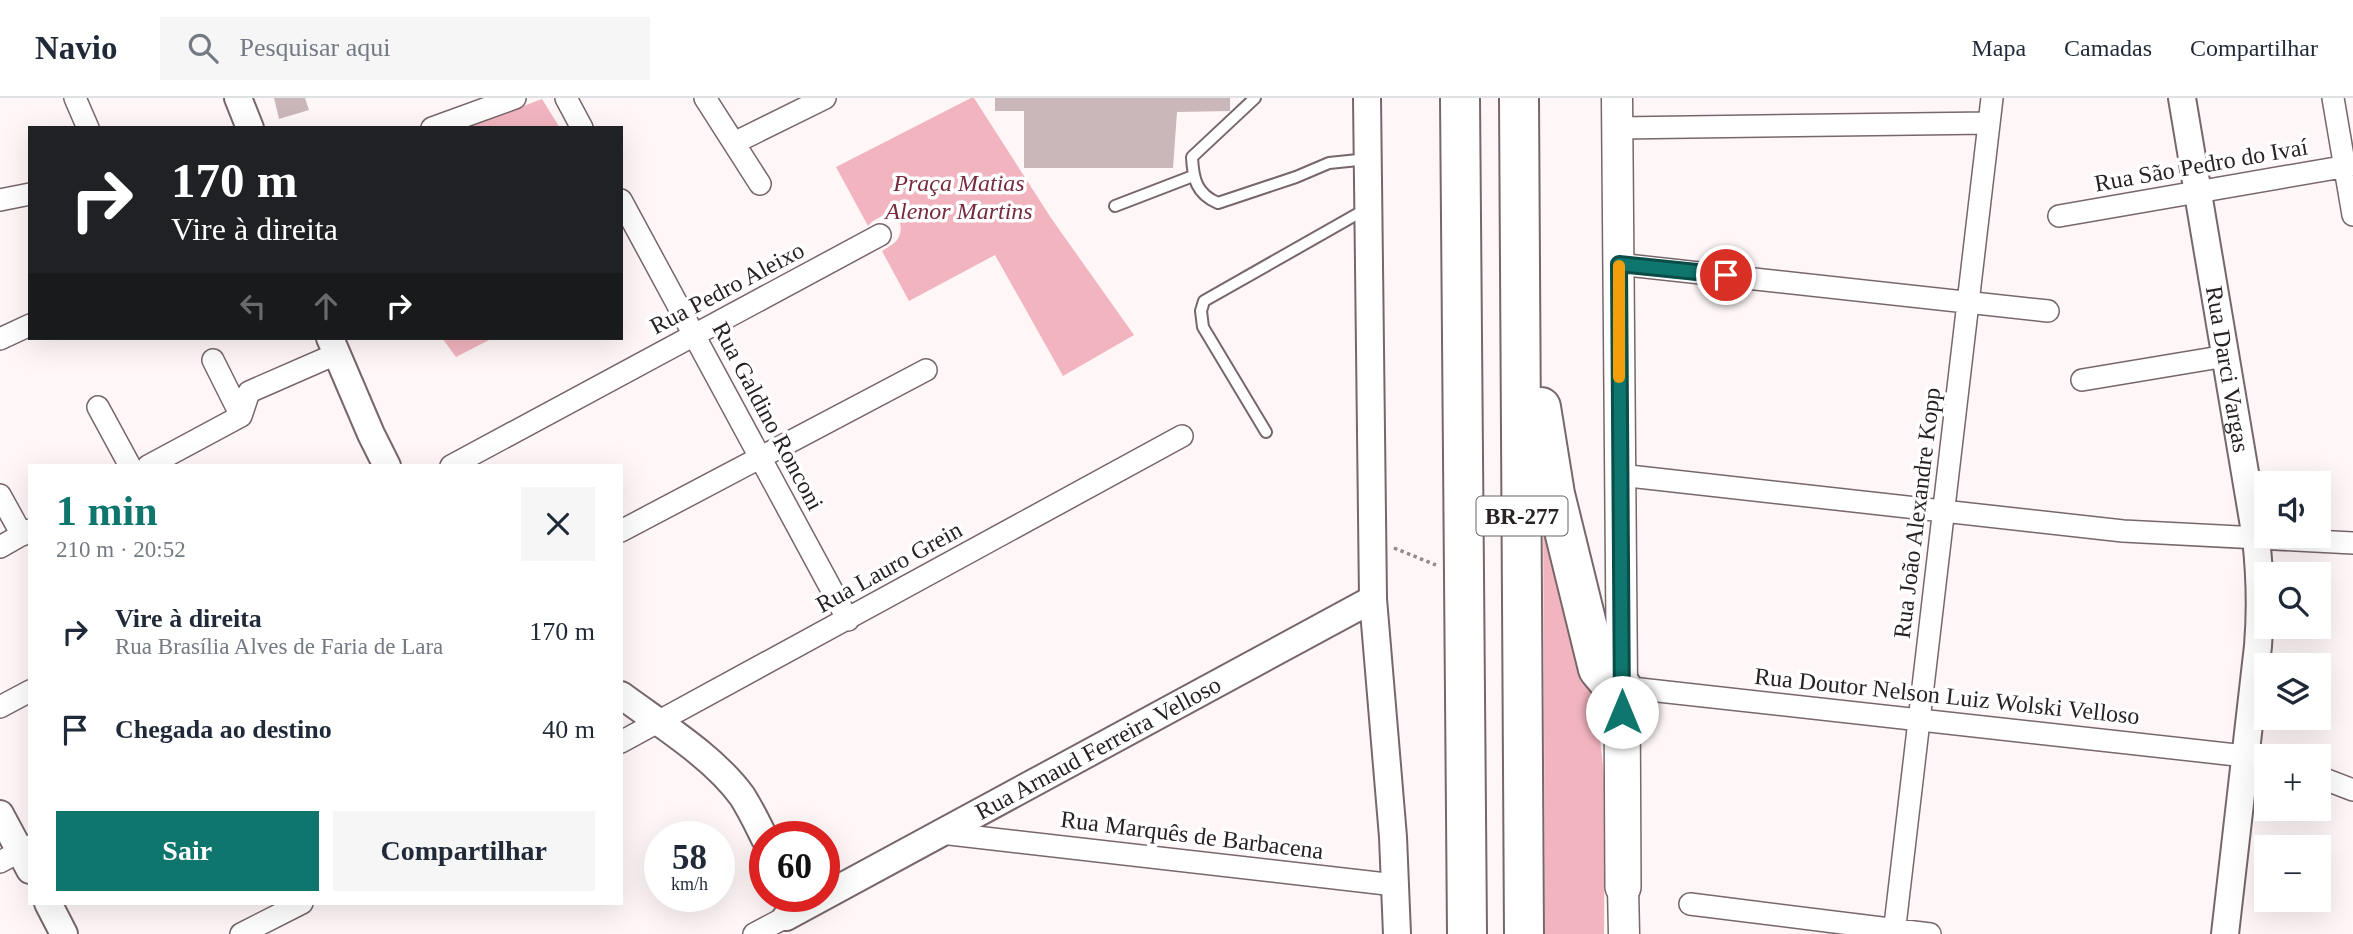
<!DOCTYPE html>
<html lang="pt">
<head>
<meta charset="utf-8">
<style>
  body { margin:0; font-family:Georgia,serif; background:#f6f6f7; color:#1f2937; height:100vh; display:flex; flex-direction:column; font-size:26px; white-space:nowrap }
  * { box-sizing:border-box; margin:0 }
  p { font-size:23px; color:#747a83 }
  .icon { flex:none; width:38px; height:38px; fill:none; stroke:currentColor; stroke-width:2; stroke-linecap:round; stroke-linejoin:round }
  .map { position:relative; flex:1; overflow:hidden }
  .sheet { position:absolute; left:28px; top:366px; width:595px; height:441px; display:flex; flex-direction:column; background:#fff; border-radius:0px; box-shadow:0 7px 28px #0002 }
  .sheet>* { flex:none }
  .hud { position:absolute; left:28px; top:28px; width:595px; height:214px; border-radius:0px; box-shadow:0 7px 28px #0002; background:#202124; color:#fff; overflow:hidden }
  .buttons { position:absolute; left:2254px; top:373px; display:grid; gap:14px }
  .buttons a { display:grid; place-items:center; width:77px; height:77px; border-radius:0px; background:#fff; box-shadow:0 7px 28px #0002; font-size:35px }
  .speed { position:absolute; left:644px; top:723px; display:flex; gap:14px; font-size:35px; font-weight:700; text-align:center }
  .speed>* { display:grid; place-content:center; width:91px; height:91px; border-radius:50%; background:#fff; box-shadow:0 7px 28px #0002; line-height:1 }
  .speed small { font-size:18px; font-weight:400 }
  .speed .limit { border:10px solid #d22; background:#fff; color:#111 }
  .pin { position:absolute; display:grid; place-items:center; width:60px; height:60px; color:#fff; margin:-30px; border:4px solid #fff; border-radius:50%; box-shadow:0 2px 7px #0007 }
  .me { position:absolute; width:77px; margin:-38px; rotate:0deg; stroke-linejoin:round; filter:drop-shadow(0 0 5px #0008) }
  .turn { display:flex; align-items:center; gap:24px; height:147px; padding:0 28px; font-size:32px }
  .turn .icon { width:91px; height:91px; stroke-width:2.5 }
  .turn b { display:block; font-size:49px; line-height:60px }
  .lanes { display:flex; align-items:center; height:66px; padding:0 28px; background:#0003; justify-content:center; gap:35px; direction:ltr }
  .lanes .off { opacity:.35 }
  .round { display:grid; place-items:center; flex:none; width:74px; height:74px; border-radius:0px; background:#f6f6f7 }
  .overview { display:flex; align-items:center; justify-content:space-between; height:119px; padding:0 28px }
  h1 { font-size:42px; font-weight:600; line-height:52px; color:#0f766e }
  .action { display:flex; gap:14px; margin-top:auto; padding:14px 28px }
  .action a { flex:1; height:80px; border-radius:0px; background:#0f766e; color:#fff; font-size:28px; font-weight:600; line-height:80px; text-align:center }
  .action a+a { background:#f6f6f7; color:#1f2937 }
  ul { padding:0; list-style:none }
  li { display:flex; align-items:center; gap:21px; height:98px; padding:0 28px }
  li div { flex:1 }
  li b { display:block; font-size:26px }
  li em { font-style:normal }
  header { display:flex; align-items:center; gap:42px; box-sizing:border-box; height:98px; padding:0 35px; background:#fff; border-bottom:2px solid #e0e1e3 }
  header strong { font-size:33px }
  nav { display:flex; gap:38px; margin-inline-start:auto; font-size:24px }
  .search { width:490px; height:63px; background:#f6f6f7; display:flex; align-items:center; gap:18px; box-sizing:border-box; padding:0 24px; border-radius:0px; color:#747a83; font-size:26px }
  .map>svg:first-child { display:block }
  .green { fill:#f2b5bf }
  .building { fill:#cab7ba }
  .lines { fill:none; stroke-linecap:round; stroke-linejoin:round }
  .service-casing { stroke:#78676a; stroke-width:14 }
  .minor-casing { stroke:#78676a; stroke-width:24 }
  .tertiary-casing { stroke:#78676a; stroke-width:30 }
  .secondary-casing { stroke:#78676a; stroke-width:33 }
  .primary-casing { stroke:#78676a; stroke-width:38 }
  .motorway-casing { stroke:#78676a; stroke-width:42 }
  .path { stroke:#91898a; stroke-width:3.5; stroke-dasharray:3.5 3.5; stroke-linecap:butt }
  .service { stroke:#fff; stroke-width:10 }
  .minor { stroke:#fff; stroke-width:21 }
  .tertiary { stroke:#fff; stroke-width:26 }
  .secondary { stroke:#fff; stroke-width:30 }
  .primary { stroke:#fff; stroke-width:35 }
  .motorway { stroke:#fff; stroke-width:38 }
  .route-casing { stroke:#0a4d48; stroke-width:18 }
  .route { stroke:#0f766e; stroke-width:12 }
  .slow { stroke:#f59e0b; stroke-width:12 }
  .labels { text-anchor:middle; stroke-width:7; stroke-linejoin:round; paint-order:stroke }
  .shield { fill:#fff; stroke:#696465; stroke-width:2 }
  .shield-label { font-size:23px; font-weight:bold; fill:#292223 }
  .street-label { font-size:24px; fill:#292223; stroke:#fff }
  .park-label { font-size:24px; font-style:italic; fill:#772b3e; stroke:#fff }
</style>
</head>
<body>
<header>
<strong>Navio</strong>
<div class="search"><svg class="icon" aria-label="search" viewBox="0 0 24 24"><circle cx="10" cy="10" r="6"/><path d="M15 15l6 6"/></svg>Pesquisar aqui</div>
<nav><a>Mapa</a><a>Camadas</a><a>Compartilhar</a></nav>
</header>
<div class="map">
<svg width="2353" height="836" viewBox="0 0 2353 836">
  <rect width="100%" height="100%" fill="#fef6f7"/>
  <path class="green" d="M971,0H974L1051,120L1134,237L1063,278L995,157L909,203L882,153C888,149 897,145 899,138C908,117 881,111 868,128L836,69Z
    M542,1L560,30H465Z
    M442,240H493L456,259Z
    M1543,400L1594,583L1605,687L1604,836H1545Z"/>
  <path class="building" d="M274,0H305L309,12L279,21Z
    M995,0H1230V13L1177,14L1173,70H1024V13H995Z"/>
  <g class="lines">
    <g class="service-casing">
      <path id="service" d="M1255,0L1192,59C1193,80 1196,96 1218,105L1296,79L1329,65L1368,61
        M1115,108L1193,78
        M1266,334L1203,229L1201,213L1204,203L1366,111"/>
    </g>
    <g class="minor-casing">
      <path id="minor" d="M75,0L88,30
        M566,0L582,30
        M705,0L760,86
        M2333,0L2353,117
        M432,30L515,0
        M1618,30L1989,25
        M734,45L825,0
        M0,102L30,96
        M621,102L848,522
        M2059,118L2353,67
        M1618,166L2048,213
        M0,241L30,227
        M213,262L241,318
        M2082,282L2226,258
        M98,309L130,368
        M148,368L241,318L249,294L336,256
        M451,368L880,137
        M1620,377L2123,433L2353,445
        M0,397L22,437
        M621,433L926,272
        M0,449L30,432
        M1622,589L2245,658L2266,662
        M0,609L30,593
        M621,644L1182,338
        M2319,679L2353,692
        M941,735L1395,787
        M0,764L30,748
        M1690,806L1930,836
        M241,836L302,805
        M754,836L786,819
        M1894,836L1992,0"/>
    </g>
    <g class="tertiary-casing">
      <g id="tertiary">
        <path d="M238,0L250,30"/>
        <path d="M1367,0L1373,501L1393,739L1397,836"/>
        <path id="s1" d="M2182,0L2256,440C2260,476 2261,512 2258,548L2225,836"/>
        <path d="M330,240L371,336L387,368"/>
        <path d="M621,597C660,626 713,658 742,698C751,712 758,727 765,741"/>
        <path d="M0,716L30,772"/>
        <path d="M48,805L64,836"/>
        <path id="s2" d="M786,819L1373,501"/>
      </g>
    </g>
    <g class="secondary-casing">
      <path id="secondary" d="M1617,0L1622,589
        M1623,789L1624,836"/>
    </g>
    <g class="primary-casing">
      <path id="primary" d="M1622,589L1623,789"/>
    </g>
    <g class="motorway-casing">
      <path id="motorway" d="M1460,0L1467,836
        M1519,0L1524,836
        M1541,309L1555,396L1598,571L1608,583L1622,589"/>
    </g>
    <path class="path" d="M1394,450L1436,467"/>
    <use href="#service" class="service"/>
    <use href="#minor" class="minor"/>
    <use href="#tertiary" class="tertiary"/>
    <use href="#secondary" class="secondary"/>
    <use href="#primary" class="primary"/>
    <use href="#motorway" class="motorway"/>
  </g>
  <g class="lines">
    <g class="route-casing">
      <path id="route" d="M1622,614L1619,166L1726,177"/>
    </g>
    <use href="#route" class="route"/>
    <path class="slow" d="M1619,168V279"/>
  </g>
  <g class="labels">
    <rect class="shield" x="1476.5" y="398.5" width="91" height="39" rx="5"/>
    <g class="shield-label">
      <text x="1522" y="426">BR-277</text>
    </g>
    <g class="street-label">
      <text transform="translate(2201 67) rotate(-10)" y="8">Rua São Pedro do Ivaí</text>
      <text transform="translate(727 190) rotate(-28)" y="8">Rua Pedro Aleixo</text>
      <text dy="8" stroke="none"><textPath href="#s1" startOffset="275">Rua Darci Vargas</textPath></text>
      <text transform="translate(768 318) rotate(62)" y="8">Rua Galdino Ronconi</text>
      <text transform="translate(1917 415) rotate(-83)" y="8">Rua João Alexandre Kopp</text>
      <text transform="translate(889 469) rotate(-29)" y="8">Rua Lauro Grein</text>
      <text transform="translate(1947 598) rotate(6)" y="8">Rua Doutor Nelson Luiz Wolski Velloso</text>
      <text dy="8" stroke="none"><textPath href="#s2" startOffset="355">Rua Arnaud Ferreira Velloso</textPath></text>
      <text transform="translate(1192 737) rotate(7)" y="8">Rua Marquês de Barbacena</text>
    </g>
    <g class="park-label">
      <text x="959" y="93">Praça Matias<tspan x="959" dy="28">Alenor Martins</tspan></text>
    </g>
  </g>
</svg>
<div class="buttons">
<a><svg class="icon" aria-label="sound" viewBox="0 0 24 24"><path d="M4 9h4l5-4v14l-5-4H4zM17 9q2 3 0 6"/></svg></a>
<a><svg class="icon" aria-label="search" viewBox="0 0 24 24"><circle cx="10" cy="10" r="6"/><path d="M15 15l6 6"/></svg></a>
<a><svg class="icon" aria-label="layers" viewBox="0 0 24 24"><path d="M12 4l9 5-9 5-9-5zM3 14l9 5 9-5"/></svg></a>
<a>+</a>
<a>−</a>
</div>
<div class="speed"><div>58<small>km/h</small></div><div class="limit">60</div></div>
<div class="pin" style="left:1726px;top:177px;background:#d93025"><svg class="icon" aria-label="arrive" viewBox="0 0 24 24"><path d="M6 21V4h12l-3 4 3 4H6"/></svg></div>
<svg class="me" style="left:1622px;top:614px" viewBox="-20 -20 40 40"><circle r="19" fill="#fff"/><path d="M0-13L10 11 0 6-10 11z" fill="#0f766e"/></svg>
<div class="hud">
<div class="turn"><svg class="icon" aria-label="right" viewBox="0 0 24 24"><path d="M7 20v-9h11M14 6l5 5-5 5"/></svg><div><b>170 m</b>Vire à direita</div></div>
<div class="lanes"><svg class="icon off" aria-label="left" viewBox="0 0 24 24"><path d="M17 20v-9H6M10 6l-5 5 5 5"/></svg><svg class="icon off" aria-label="ahead" viewBox="0 0 24 24"><path d="M12 20V5M6 11l6-6 6 6"/></svg><svg class="icon" aria-label="right" viewBox="0 0 24 24"><path d="M7 20v-9h11M14 6l5 5-5 5"/></svg></div>
</div>
<section class="sheet">
<div class="overview"><div><h1>1 min</h1><p>210 m · 20:52</p></div><a class="round"><svg class="icon" aria-label="close" viewBox="0 0 24 24"><path d="M6 6l12 12M18 6L6 18"/></svg></a></div>
<ul>
<li><svg class="icon" aria-label="right" viewBox="0 0 24 24"><path d="M7 20v-9h11M14 6l5 5-5 5"/></svg><div><b>Vire à direita</b><p>Rua Brasília Alves de Faria de Lara</p></div><em>170 m</em></li>
<li><svg class="icon" aria-label="arrive" viewBox="0 0 24 24"><path d="M6 21V4h12l-3 4 3 4H6"/></svg><div><b>Chegada ao destino</b></div><em>40 m</em></li>
</ul>
<div class="action"><a>Sair</a><a>Compartilhar</a></div>
</section>
</div>
</body>
</html>
